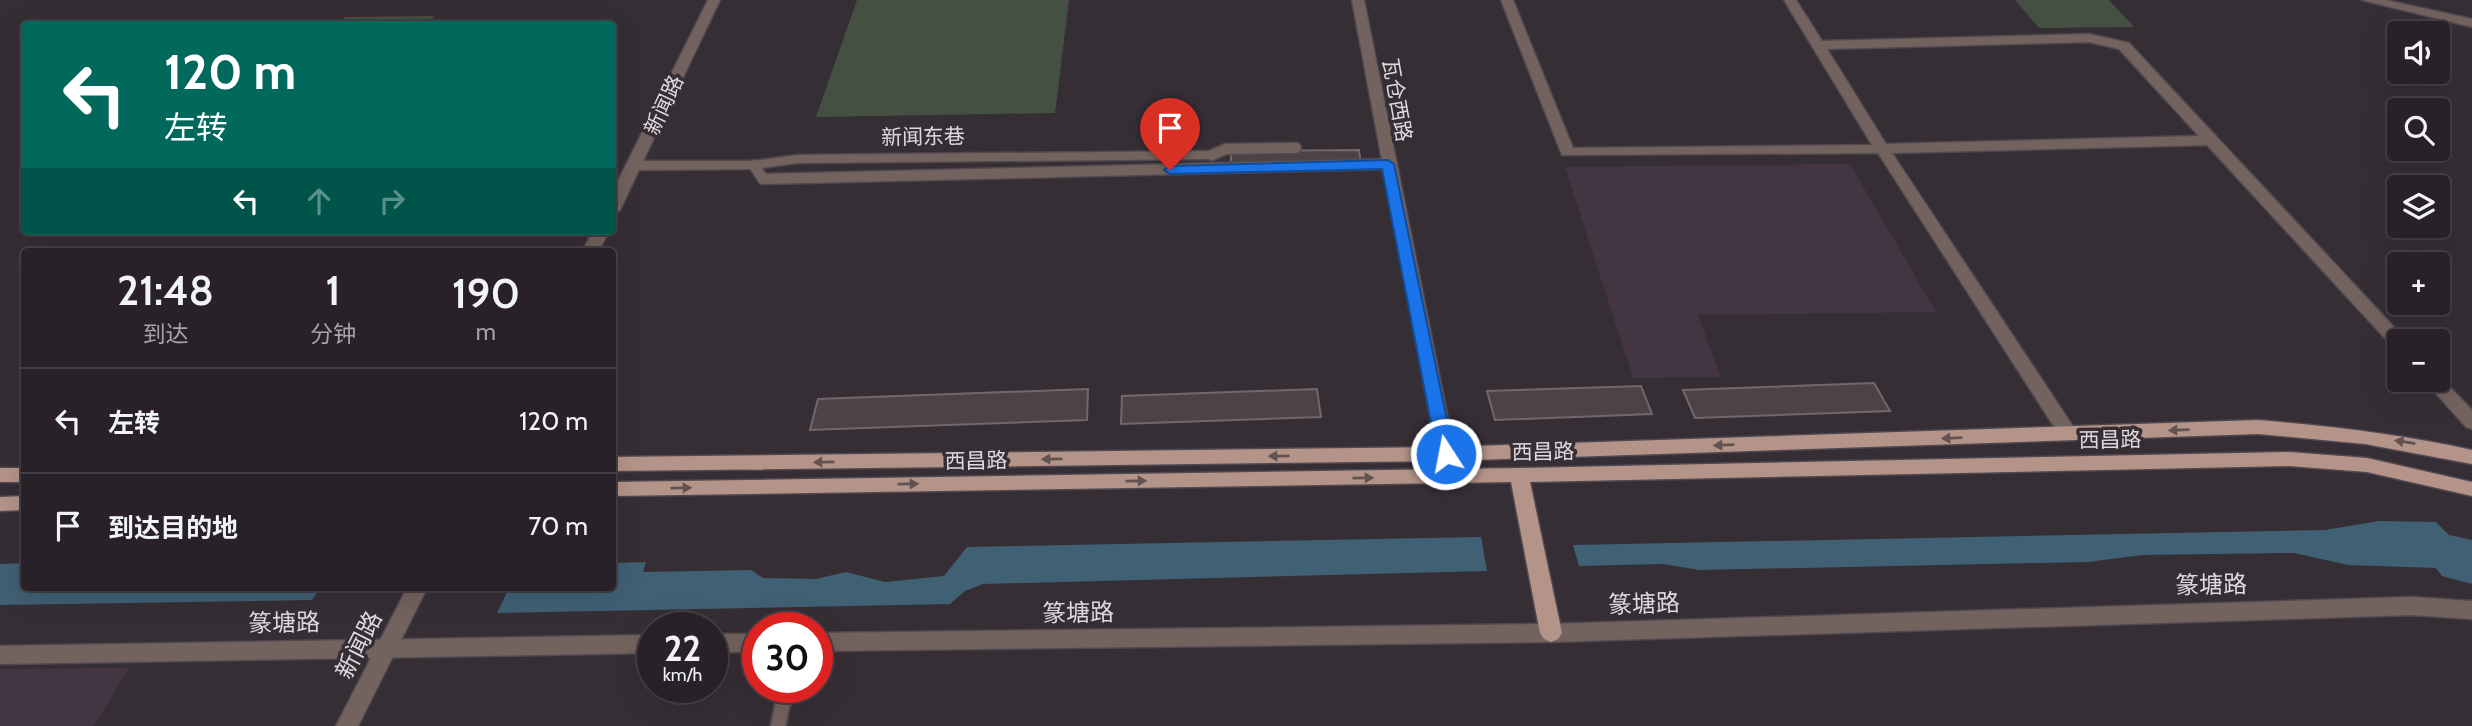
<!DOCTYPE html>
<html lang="zh">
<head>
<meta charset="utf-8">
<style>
  body { margin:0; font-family:Cabin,"Noto Sans SC",sans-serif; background:#342f34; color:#f1f3f6; height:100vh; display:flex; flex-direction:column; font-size:26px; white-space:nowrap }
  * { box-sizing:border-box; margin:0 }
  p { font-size:23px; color:#a5a4a8 }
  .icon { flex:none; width:38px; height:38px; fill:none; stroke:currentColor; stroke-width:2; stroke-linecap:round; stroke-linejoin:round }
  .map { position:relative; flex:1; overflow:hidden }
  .sheet { position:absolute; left:21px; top:248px; width:595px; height:343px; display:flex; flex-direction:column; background:#282228; border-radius:7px; box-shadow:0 7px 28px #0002,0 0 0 2px #443f45 }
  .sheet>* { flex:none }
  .banner { position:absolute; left:21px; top:21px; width:595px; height:214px; border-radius:7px; box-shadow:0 7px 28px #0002,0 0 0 2px #443f45; background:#00695c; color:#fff; overflow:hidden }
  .controls { position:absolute; left:2387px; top:21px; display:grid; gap:14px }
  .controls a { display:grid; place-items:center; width:63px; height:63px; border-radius:7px; background:#282228; box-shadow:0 7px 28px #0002,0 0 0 2px #443f45; font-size:35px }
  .speed { position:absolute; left:637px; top:612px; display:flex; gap:14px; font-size:35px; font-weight:700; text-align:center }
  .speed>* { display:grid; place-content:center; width:91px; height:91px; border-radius:50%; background:#282228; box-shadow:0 7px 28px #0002,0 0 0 2px #443f45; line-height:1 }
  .speed small { font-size:18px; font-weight:400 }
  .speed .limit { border:10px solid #d22; background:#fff; color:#111 }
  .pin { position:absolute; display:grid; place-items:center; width:60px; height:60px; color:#fff; margin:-72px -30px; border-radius:50% 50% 50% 0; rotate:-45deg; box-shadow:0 0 7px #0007 }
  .pin .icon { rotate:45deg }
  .me { position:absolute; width:77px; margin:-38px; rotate:349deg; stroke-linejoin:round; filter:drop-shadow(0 0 5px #0008) }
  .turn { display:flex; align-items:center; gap:24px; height:147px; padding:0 28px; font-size:32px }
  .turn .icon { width:91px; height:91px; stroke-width:2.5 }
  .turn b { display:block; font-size:49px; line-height:60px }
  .lanes { display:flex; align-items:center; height:66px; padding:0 28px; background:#0003; justify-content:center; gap:35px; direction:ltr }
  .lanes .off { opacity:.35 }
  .eta { display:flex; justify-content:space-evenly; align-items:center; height:119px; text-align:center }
  .eta b { font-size:42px; font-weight:600; line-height:49px }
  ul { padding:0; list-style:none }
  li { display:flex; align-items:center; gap:21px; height:105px; padding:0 28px; border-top:2px solid #443f45 }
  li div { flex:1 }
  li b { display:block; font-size:26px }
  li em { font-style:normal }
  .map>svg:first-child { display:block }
  .built { fill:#433642 }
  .green { fill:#445142 }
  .water { fill:#406073 }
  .building { fill:#4d4245; stroke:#73676a; stroke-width:2 }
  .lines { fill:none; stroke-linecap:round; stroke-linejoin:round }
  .service-far1-casing { stroke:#514950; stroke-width:13 }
  .service-casing { stroke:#514950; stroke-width:18 }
  .minor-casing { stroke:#514950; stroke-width:3 }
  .tertiary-casing { stroke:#514950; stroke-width:3 }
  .primary-casing { stroke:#514950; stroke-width:3 }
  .service-far1 { stroke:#73635e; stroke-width:10 }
  .service { stroke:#73635e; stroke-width:14 }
  .minor { fill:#73635e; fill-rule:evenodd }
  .tertiary { fill:#73635e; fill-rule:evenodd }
  .primary { fill:#b49489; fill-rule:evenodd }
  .oneway { fill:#625252 }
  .route { fill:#1a73e8; stroke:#114b97; stroke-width:2 }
  .labels { text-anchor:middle; stroke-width:7; stroke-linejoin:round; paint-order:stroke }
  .street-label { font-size:21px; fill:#ded9dd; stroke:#362e35 }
  .near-street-label { font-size:24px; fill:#ded9dd; stroke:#362e35 }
</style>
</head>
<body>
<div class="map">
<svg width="2472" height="726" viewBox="0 0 2472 726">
  <rect width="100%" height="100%" fill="#362e35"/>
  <path class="built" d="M1850,164L1936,312L1698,315L1721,377L1633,378L1565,167Z
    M129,668L94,726H0V669Z"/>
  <path class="green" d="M857,0H1069L1055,113L816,117Z
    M2015,0H2109L2134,27L2039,28Z
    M434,16L427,24H339L345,17Z"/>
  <path class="water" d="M2379,521L2436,522L2449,535L2472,540V584L2442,576L2436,568L2348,565L2294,553L2142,555L2088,562L1699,570L1663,564L1579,566L1573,545L2325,530Z
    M1481,537L1487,571L983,584L965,591L950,604L497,613L509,588H612L613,563L646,562L643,572L751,570L763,578L816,579L846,572L885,582L944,576L967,547Z
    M24,563V588H320L312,600L0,605V564Z"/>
  <path class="building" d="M1359,150L1361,164L1231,165V151Z
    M1874,383L1890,411L1695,418L1683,390Z
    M1641,386L1652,414L1495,420L1487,391Z
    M1088,389L1087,420L810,430L818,399Z
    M1317,389L1321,417L1121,424L1122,396Z"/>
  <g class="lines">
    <g class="service-far1-casing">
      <path id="service-far1" d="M1212,155L1226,149L1296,148
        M754,165L763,179L1388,164"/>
    </g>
    <g class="service-casing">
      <path id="service" d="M778,726L786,688"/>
    </g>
    <g class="minor-casing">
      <path id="minor" d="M708,0H720L643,161H754L797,155L1212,151L1219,155L1212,159L797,163L754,169L639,170L620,210L612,215V193Z
        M1352,0H1364L1455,454L1453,459H1439L1437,454Z
        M1501,0H1513L1573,148L1872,145L1784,0H1796L1822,41L2089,34L2129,43L2407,341H2399V349L2393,347L2207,145L1892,153L2078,434L2076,439H2062L1878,153L1562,155ZM2089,42L2119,49L2199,136L1886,144L1827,49Z
        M593,231H609L598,252H582Z
        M2438,375L2472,410V429L2466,427L2424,380H2438Z
        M2412,597L2472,601V619L2412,615L1551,642L817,651V633L1551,624Z
        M712,634H758V652H712Z
        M653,635V653L0,664V646Z"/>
    </g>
    <g class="tertiary-casing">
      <path id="tertiary" d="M2362,0H2385L2472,19V27Z
        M407,588H427L358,726H336Z"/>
    </g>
    <g class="primary-casing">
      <path id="primary" d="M2258,420C2330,426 2401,434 2472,450V464L2365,444L2258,434L1446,461L612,471V457L1446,447Z
        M2289,452L2367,458L2472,482V496L2367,472L2289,466L1530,482L1562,633L1558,639L1551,642L1544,639L1540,633L1511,482L612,496V482L1519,468Z
        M0,468H24V482H0Z
        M24,496V510L0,511V497Z"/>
    </g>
    <use href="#service-far1" class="service-far1"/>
    <use href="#service" class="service"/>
    <use href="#minor" class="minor"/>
    <use href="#tertiary" class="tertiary"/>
    <use href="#primary" class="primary"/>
  </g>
  <defs><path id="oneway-solid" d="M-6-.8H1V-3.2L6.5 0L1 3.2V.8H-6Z" transform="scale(1.75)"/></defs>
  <g class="oneway">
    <use href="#oneway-solid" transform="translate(2179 430) rotate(178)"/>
    <use href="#oneway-solid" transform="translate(1952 438) rotate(178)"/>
    <use href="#oneway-solid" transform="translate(2405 442) rotate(-171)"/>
    <use href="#oneway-solid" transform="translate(1724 445) rotate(178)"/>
    <use href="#oneway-solid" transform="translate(1279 456) rotate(179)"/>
    <use href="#oneway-solid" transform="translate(1052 459) rotate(179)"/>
    <use href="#oneway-solid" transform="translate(824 462) rotate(179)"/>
    <use href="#oneway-solid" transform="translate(1363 478) rotate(-1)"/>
    <use href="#oneway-solid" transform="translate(1136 481) rotate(-1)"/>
    <use href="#oneway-solid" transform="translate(908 484) rotate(-1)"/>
    <use href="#oneway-solid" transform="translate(681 488) rotate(-1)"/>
  </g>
  <path class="route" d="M1388,160L1394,164L1454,454L1446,460L1437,454L1382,169L1170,174L1164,170L1170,166Z"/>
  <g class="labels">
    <g class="street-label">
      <text transform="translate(1397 100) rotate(80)" y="7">瓦仓西路</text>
      <text transform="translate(664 105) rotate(-65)" y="7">新闻路</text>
      <text transform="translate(923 137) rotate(-1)" y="7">新闻东巷</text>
      <text transform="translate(2110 440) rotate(-1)" y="7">西昌路</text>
      <text transform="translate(1543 452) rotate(-1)" y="7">西昌路</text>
      <text transform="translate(976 461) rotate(-1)" y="7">西昌路</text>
    </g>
    <g class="near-street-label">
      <text transform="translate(2211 585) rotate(-1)" y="8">篆塘路</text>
      <text transform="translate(1644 604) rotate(-2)" y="8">篆塘路</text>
      <text transform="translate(1078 613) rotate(-1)" y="8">篆塘路</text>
      <text transform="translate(284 623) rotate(-1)" y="8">篆塘路</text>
      <text transform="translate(359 645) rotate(-63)" y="8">新闻路</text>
    </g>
  </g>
</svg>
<div class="controls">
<a><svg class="icon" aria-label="sound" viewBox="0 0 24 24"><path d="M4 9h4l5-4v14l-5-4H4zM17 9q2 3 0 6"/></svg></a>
<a><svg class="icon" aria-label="search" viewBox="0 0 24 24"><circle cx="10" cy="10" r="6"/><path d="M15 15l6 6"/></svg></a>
<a><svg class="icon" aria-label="layers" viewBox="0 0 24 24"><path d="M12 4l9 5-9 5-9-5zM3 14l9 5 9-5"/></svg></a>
<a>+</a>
<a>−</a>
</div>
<div class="speed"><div>22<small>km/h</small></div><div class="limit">30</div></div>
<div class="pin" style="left:1170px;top:170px;background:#d93025"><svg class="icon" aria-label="arrive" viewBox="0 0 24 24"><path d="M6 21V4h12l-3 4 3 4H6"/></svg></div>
<svg class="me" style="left:1446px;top:454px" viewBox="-20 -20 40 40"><circle r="17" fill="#1a73e8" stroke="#fff" stroke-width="3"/><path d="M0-11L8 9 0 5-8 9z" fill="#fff"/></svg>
<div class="banner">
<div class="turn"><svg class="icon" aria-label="left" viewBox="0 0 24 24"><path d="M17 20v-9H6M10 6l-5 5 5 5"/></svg><div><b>120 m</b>左转</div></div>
<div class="lanes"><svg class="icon" aria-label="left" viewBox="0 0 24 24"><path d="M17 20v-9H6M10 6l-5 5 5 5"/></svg><svg class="icon off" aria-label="ahead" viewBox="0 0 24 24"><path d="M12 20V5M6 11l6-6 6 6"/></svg><svg class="icon off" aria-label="right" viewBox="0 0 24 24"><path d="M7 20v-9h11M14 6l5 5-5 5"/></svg></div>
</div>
<section class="sheet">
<div class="eta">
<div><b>21:48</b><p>到达</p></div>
<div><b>1</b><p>分钟</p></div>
<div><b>190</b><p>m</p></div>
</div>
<ul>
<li><svg class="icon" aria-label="left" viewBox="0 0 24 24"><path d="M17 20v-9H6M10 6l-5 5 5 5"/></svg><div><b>左转</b></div><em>120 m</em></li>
<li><svg class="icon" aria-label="arrive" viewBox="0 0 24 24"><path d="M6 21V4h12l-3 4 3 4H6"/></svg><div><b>到达目的地</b></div><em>70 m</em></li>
</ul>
</section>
</div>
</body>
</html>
